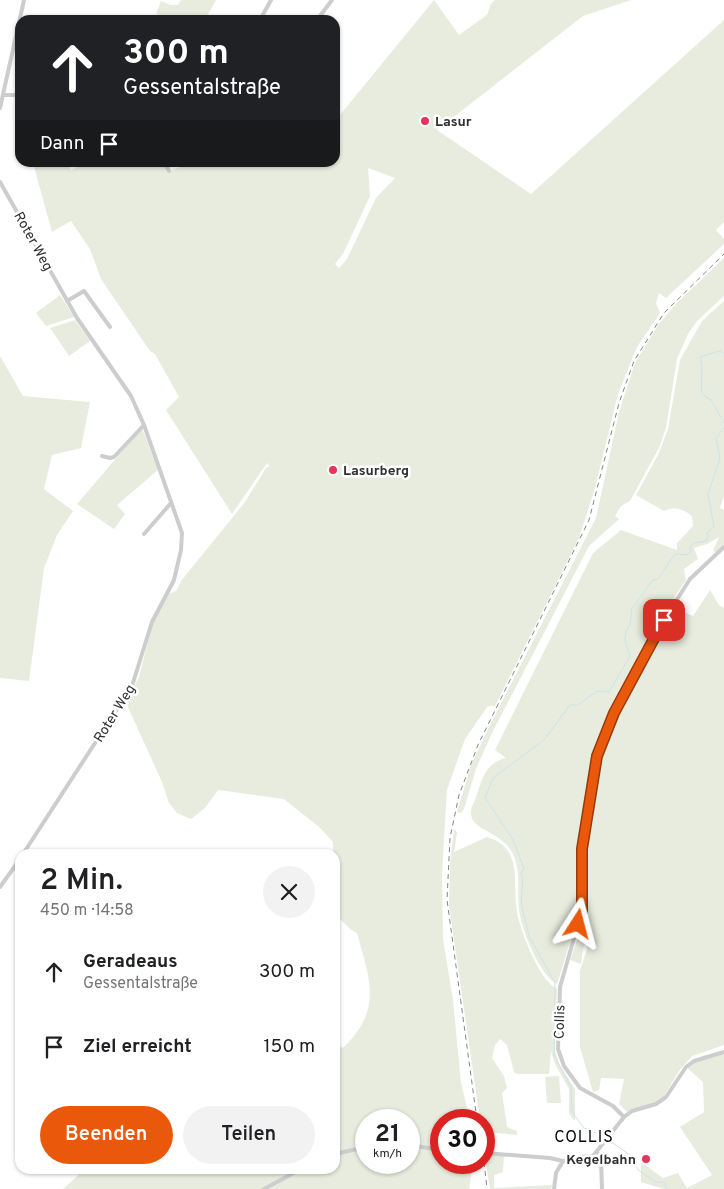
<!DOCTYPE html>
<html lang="de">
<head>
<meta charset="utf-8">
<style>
  body { margin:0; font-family:Overpass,sans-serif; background:#f2f2f2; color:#202124; height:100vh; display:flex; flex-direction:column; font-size:19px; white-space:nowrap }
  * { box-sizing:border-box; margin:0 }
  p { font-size:16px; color:#757577 }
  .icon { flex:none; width:28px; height:28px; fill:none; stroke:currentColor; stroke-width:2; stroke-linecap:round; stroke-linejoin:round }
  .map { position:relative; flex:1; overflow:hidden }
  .side { position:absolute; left:15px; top:849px; width:325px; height:325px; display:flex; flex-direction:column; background:#fff; border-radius:15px; box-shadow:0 1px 4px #0004 }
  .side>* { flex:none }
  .hud { position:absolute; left:15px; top:15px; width:325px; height:152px; border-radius:15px; box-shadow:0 1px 4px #0004; background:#202124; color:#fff; overflow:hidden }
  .speed { position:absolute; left:355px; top:1109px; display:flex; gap:10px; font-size:25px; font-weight:700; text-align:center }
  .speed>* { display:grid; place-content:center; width:65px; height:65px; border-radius:50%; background:#fff; box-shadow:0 1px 4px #0004; line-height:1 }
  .speed small { font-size:12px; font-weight:400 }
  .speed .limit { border:8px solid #d22; background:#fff; color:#111 }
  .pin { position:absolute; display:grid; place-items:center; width:42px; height:42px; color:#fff; margin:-21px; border-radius:10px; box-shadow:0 2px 8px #0006 }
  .me { position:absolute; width:55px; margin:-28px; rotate:9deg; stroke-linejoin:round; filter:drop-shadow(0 0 4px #0008) }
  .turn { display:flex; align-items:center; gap:18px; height:105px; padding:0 25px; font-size:22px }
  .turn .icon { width:65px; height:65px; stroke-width:2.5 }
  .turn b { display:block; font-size:35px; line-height:42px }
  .then { display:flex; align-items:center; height:48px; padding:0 25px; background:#0003; gap:10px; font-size:19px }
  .round { display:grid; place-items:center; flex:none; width:52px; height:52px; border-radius:26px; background:#f2f2f2 }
  .summary { display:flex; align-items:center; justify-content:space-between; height:85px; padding:0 25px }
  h1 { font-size:30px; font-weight:600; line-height:38px }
  .action { display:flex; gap:10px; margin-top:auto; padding:10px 25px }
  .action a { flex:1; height:58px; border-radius:30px; background:#ea580c; color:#fff; font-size:20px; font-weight:600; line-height:58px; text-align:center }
  .action a+a { background:#f2f2f2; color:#202124 }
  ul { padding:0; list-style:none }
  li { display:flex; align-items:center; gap:15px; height:75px; padding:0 25px }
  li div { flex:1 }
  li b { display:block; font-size:19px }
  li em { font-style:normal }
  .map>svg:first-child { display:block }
  .green { fill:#e8ecde; fill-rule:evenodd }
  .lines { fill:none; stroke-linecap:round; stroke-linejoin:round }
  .stream { stroke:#cbe3ec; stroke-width:1 }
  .minor { stroke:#cdcdcd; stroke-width:4 }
  .rail { stroke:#858585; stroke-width:1; stroke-dasharray:5 4; stroke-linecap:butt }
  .route-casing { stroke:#983908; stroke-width:12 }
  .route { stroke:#ea580c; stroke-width:9 }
  .poi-dot { fill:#e2365b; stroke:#fff; stroke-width:2 }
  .labels { text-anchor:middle; stroke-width:5; stroke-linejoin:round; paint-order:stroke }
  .poi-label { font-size:14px; font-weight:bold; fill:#303030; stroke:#fff; text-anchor:start }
  .street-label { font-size:14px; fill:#303030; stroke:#fff }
  .quarter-label { font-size:16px; letter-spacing:1px; fill:#000; stroke:#fff }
</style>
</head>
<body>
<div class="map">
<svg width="724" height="1189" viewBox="0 0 724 1189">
  <rect width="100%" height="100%" fill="#fff"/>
  <path class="green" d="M181,0H216L205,20H181L174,16L167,18L156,14L161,1L170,5H178Z
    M434,0L459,35L487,15L491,4L495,0H631L583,16L437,130L531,194L724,20V222L716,230L724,239V244L666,298L659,293L656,303L660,313L637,347L618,394L595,488L579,538L495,706H488L465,739L447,790L442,873L443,939L453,1000L461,1083L470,1120H441V1162L473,1163L469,1189H63L85,1169H335V1044L343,1048C383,1009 370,981 357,933C347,929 344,920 335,916L333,842L319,827L284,799L218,790L205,808L191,819L177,813L169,803L162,782L127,705L126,701L139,677L153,622L168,594L176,591L181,581L245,502L266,468L270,466L267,463L232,514L166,410L179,397L155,354L150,351L101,279L90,249L71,221L52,232L33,163H68L71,170L85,163H164L169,171L192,163L335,162V121ZM368,168L395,178L376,198L347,259L339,268L335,264L343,254L370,196ZM366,1120H409V1162H366Z
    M724,258V296L697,321L688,334L677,359L666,428L659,448L630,501L621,506L615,516L619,519L589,546L491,735L476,769L464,809L461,813L457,812L471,765L489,727L596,518L619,412L635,363L658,325L676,304Z
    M60,295L74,317L46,326L36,313Z
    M724,301V496L720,508L724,510V544L717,553L713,551L719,537L707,544L694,548L698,559L684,569L686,580L654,627L594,754L580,844V891L576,923L557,984C540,976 520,927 519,908C517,893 520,877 516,862C507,830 475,834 471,815C470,809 474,803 476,797C482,779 485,763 506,758L495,750L593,553L621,530L677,550V543L693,526L692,516C682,509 676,506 664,511L636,495L658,455L668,429L680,360L702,321Z
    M75,320L90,341L69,356L50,328Z
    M0,356L23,396L90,402L81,448L52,455L44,489L73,511L57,535L44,568L29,681L0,678Z
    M142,428L158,470L117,505L125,514L114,529L77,504Z
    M710,590L719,605L724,608V1045L692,1056L679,1071L664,1096L655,1102L627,1112L619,1104L624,1079L601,1078L599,1090L593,1092L580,1047V971L592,933L583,948L581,964L570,960L580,932L584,910L586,847L594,819L593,812L599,764L606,740L648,660L647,658L658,634L674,608L693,616Z
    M454,829L457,832L454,852L487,837C524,848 512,883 517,912C519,928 542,986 557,988L555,1050L559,1064L575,1089V1121L569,1114V1089L555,1064L551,1051L549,1074H517L514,1072L507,1045L500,1039L495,1045L492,1058L504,1076L507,1088L502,1093L507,1127L517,1131V1135L485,1132L488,1149L484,1148V1120H480L449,905L450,863Z
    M724,1052V1189H664L641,1182V1162L663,1178L678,1173L687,1188L712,1175L680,1127L704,1112L703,1082L686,1067L696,1060Z
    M559,1076L561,1103H547L545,1077Z
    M493,1155L504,1156L503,1172L494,1175V1188L552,1185L551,1189H490L485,1158Z"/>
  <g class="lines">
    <path class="stream" d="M724,353L719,351L700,357C704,368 700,381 702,394L711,400L724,423
      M667,1189L664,1182H656L638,1170L630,1155L603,1136L584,1128L572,1112L571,1087L554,1055L555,983L529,936L521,903L523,878L521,874L524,868L513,840L485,798L493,778L544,740L570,705H578L597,691L609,692L630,656L625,640L626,632L630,625L632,608L653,580L658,579L675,554L687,555L691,552L690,547L694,543L706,541L708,537L707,533L714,527L708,494L720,458L716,438L724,428"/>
    <path class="minor" d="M260,20L271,0
      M317,20L332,0
      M3,95H20
      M0,108L24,0
      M164,162L169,171
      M0,182L77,318L131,396L144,425L182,533L181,550L174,580L152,622L132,686L23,854
      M67,301L84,291L110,327
      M102,456L110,458L114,457L144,425
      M144,534L171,503
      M0,887L20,859
      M624,1117L613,1106L580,1088L564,1066L558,1049L560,987L582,910V849L592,777L604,734L655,634L690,579L724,547
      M409,1145L441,1150
      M597,1152L601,1159L602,1189
      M484,1153L550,1158L563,1161
      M335,1154L366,1147
      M264,1189L301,1169
      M554,1189L556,1173L563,1161L578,1157L593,1156L624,1117L632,1111L656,1104L666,1097L686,1067L694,1061L724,1052"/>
    <path class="rail" d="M477,1120L447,900L450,838L459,795L478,745L589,520L619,403L634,361L664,313L724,254
      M484,1162L487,1189"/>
  </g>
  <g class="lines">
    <g class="route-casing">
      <path id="route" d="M578,924L582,910V849L597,756L614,713L664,620"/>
    </g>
    <use href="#route" class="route"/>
  </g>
  <g class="poi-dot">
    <circle cx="425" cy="121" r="5"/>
    <circle cx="333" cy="470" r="5"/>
    <circle cx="646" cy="1159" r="5"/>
  </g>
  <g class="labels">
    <g class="poi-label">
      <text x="435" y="126">Lasur</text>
      <text x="343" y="475">Lasurberg</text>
      <text x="636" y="1164" text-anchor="end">Kegelbahn</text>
    </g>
    <g class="street-label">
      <text transform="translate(34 241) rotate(61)" y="5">Roter Weg</text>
      <text transform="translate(114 713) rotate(-58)" y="5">Roter Weg</text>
      <text transform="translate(559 1022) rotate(-88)" y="5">Collis</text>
    </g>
    <g class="quarter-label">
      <text x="584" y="1142">COLLIS</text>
    </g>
  </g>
</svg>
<div class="speed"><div>21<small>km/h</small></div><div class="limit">30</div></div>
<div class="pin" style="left:664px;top:620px;background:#d93025"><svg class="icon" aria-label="arrive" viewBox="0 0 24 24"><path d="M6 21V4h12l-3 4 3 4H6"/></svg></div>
<svg class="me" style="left:578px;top:924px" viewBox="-20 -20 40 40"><path d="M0-17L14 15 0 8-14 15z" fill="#ea580c" stroke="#fff" stroke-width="4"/></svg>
<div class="hud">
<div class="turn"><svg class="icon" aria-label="ahead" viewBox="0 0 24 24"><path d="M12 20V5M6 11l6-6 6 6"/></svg><div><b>300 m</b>Gessentalstraße</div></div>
<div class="then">Dann<svg class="icon" aria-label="arrive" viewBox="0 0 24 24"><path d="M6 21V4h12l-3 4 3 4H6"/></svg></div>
</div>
<section class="side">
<div class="summary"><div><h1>2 Min.</h1><p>450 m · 14:58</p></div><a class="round"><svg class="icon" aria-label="close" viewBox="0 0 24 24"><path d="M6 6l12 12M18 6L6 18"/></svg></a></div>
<ul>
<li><svg class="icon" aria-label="ahead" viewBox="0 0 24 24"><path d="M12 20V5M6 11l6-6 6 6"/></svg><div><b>Geradeaus</b><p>Gessentalstraße</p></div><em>300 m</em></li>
<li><svg class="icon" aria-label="arrive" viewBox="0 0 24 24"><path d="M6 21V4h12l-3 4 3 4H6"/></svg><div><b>Ziel erreicht</b></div><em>150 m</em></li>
</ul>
<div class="action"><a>Beenden</a><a>Teilen</a></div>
</section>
</div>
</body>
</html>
